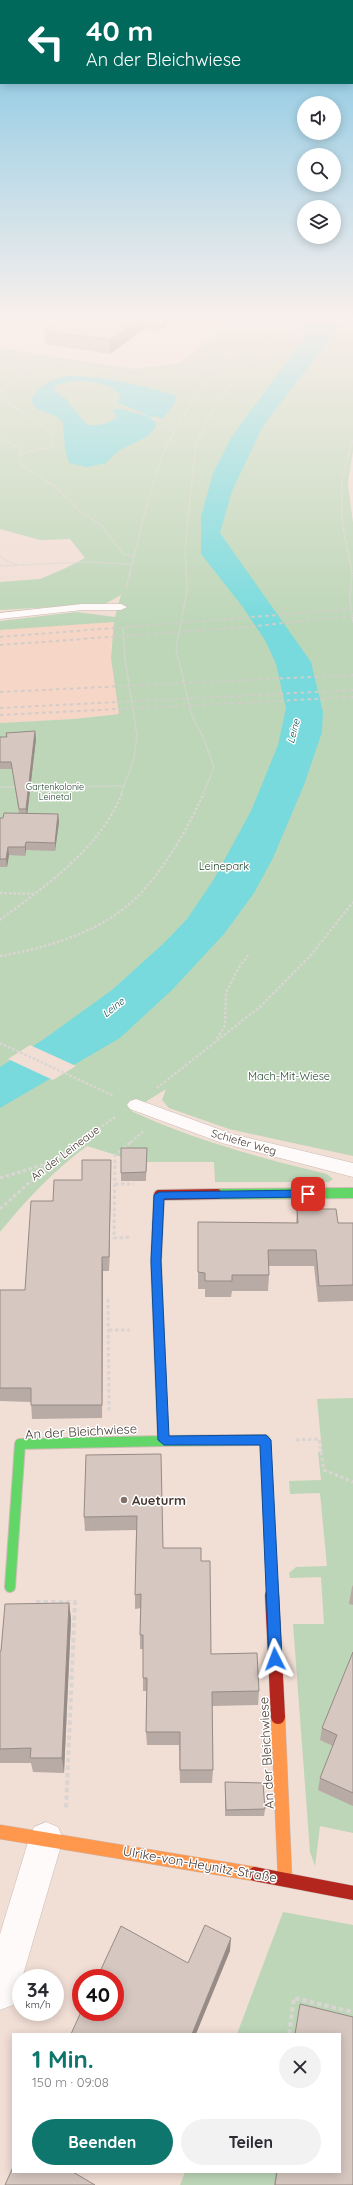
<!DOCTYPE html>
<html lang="de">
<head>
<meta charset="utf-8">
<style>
  body { margin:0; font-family:Quicksand,sans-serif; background:#f2f2f3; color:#2b2b33; height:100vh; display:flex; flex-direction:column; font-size:15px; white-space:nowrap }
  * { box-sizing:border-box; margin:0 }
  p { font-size:13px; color:#7c7c81 }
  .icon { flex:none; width:22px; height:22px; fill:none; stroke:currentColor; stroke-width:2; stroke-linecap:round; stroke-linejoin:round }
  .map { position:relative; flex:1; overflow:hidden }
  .sheet { position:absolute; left:12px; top:2033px; width:329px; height:140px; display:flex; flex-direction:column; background:#fff; border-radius:0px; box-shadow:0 2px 10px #0003 }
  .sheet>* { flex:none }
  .top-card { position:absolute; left:0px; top:0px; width:353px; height:84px; box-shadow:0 2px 10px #0003; background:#00695c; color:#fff; overflow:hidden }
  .fabs { position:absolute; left:297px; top:96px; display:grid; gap:8px }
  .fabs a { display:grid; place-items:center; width:44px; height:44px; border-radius:50%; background:#fff; box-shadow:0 2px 10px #0003; font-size:20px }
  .speed { position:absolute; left:12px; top:1969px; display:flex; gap:8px; font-size:20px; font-weight:700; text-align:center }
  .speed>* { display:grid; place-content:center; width:52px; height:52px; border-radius:50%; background:#fff; box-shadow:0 2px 10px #0003; line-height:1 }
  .speed small { font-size:10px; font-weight:400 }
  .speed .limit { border:6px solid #d22; background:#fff; color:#111 }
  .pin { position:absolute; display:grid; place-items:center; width:34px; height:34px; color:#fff; margin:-17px; border-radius:8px; box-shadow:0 2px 6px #0006 }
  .me { position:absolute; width:44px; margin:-22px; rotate:357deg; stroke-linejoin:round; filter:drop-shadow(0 0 3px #0008) }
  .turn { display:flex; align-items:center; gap:14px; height:84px; padding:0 20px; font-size:18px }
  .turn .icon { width:52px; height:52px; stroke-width:2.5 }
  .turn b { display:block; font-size:28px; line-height:34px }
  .round { display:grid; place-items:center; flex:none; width:42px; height:42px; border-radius:21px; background:#f2f2f3 }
  .overview { display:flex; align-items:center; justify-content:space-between; height:68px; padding:0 20px }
  h1 { font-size:24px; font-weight:700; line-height:30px; color:#0f766e }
  .button { display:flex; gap:8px; margin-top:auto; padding:8px 20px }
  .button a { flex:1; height:46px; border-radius:24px; background:#0f766e; color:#fff; font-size:16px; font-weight:700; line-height:46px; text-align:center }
  .button a+a { background:#f2f2f3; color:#2b2b33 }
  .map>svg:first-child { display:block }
  .built { fill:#f6d6c6 }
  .green { fill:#bdd6b8 }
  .water { fill:#78dadc; fill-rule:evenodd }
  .pier { fill:#f1ded5 }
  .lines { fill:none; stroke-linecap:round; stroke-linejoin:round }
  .lane-casing { stroke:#cabcb4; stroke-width:1 }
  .street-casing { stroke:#cabcb4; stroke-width:1 }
  .fast-casing { stroke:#cabcb4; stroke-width:12 }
  .slow-casing { stroke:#cabcb4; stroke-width:15 }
  .jam-far1-casing { stroke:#cabcb4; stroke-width:12 }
  .jam-casing { stroke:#cabcb4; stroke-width:15 }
  .path-far3 { stroke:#dad5d2; stroke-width:1.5; stroke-dasharray:1.5 1; stroke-linecap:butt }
  .path-far2 { stroke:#dad5d2; stroke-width:2.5; stroke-dasharray:2.5 2; stroke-linecap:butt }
  .path-far1 { stroke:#dad5d2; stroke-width:3; stroke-dasharray:3.5 2.5; stroke-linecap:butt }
  .path { stroke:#dad5d2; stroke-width:4; stroke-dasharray:4.5 3; stroke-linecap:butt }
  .lane { fill:#fdfaf9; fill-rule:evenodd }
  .street { fill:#fdfaf9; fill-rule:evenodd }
  .fast { stroke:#63d668; stroke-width:10 }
  .slow { stroke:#ff974d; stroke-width:14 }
  .jam-far1 { stroke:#b3261e; stroke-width:10 }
  .jam { stroke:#b3261e; stroke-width:14 }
  .rail { stroke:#d2cdca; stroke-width:2; stroke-dasharray:3.5 3.5; stroke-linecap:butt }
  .wall { fill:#b8aba5 }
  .shaded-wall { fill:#968b86 }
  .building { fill:#d6c7c0; stroke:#968b86 }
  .route { fill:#1a73e8; stroke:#114b97 }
  .poi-dot { fill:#81716a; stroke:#fff; stroke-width:1.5 }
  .labels { text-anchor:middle; stroke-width:3; stroke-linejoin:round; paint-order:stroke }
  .far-park-label { font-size:9px; fill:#183c23; stroke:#fff }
  .far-water-label { font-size:10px; font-style:italic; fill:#0e4e51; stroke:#fff }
  .park-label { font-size:11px; fill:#183c23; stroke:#fff }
  .street-label { font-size:11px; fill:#453730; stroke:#fff }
  .near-street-label { font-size:13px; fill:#453730; stroke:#fff }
  .near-poi-label { font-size:13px; font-weight:bold; fill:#453730; stroke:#fff; text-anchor:start }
</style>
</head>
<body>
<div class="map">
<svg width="353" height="2185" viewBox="0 0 353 2185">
  <rect width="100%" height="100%" fill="#f1ded5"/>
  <path class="built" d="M264,610L275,632L107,645L111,646L114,675L143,713L102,715L74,719L0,723V630Z"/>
  <path class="green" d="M235,319H353V451L348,483L353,523V1156L229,1129L169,1108L162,1100L166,1089L131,1111C194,1140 260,1158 327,1174L333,1179L329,1182H215L214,1162H147V1157H122L87,1146C52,1172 27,1199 0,1232V723L74,719L119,714L111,658L114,622L0,630V621L77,612L115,617L121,595L105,604L0,610V582L40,579L66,568L85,558L70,539L40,540L0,529V348L135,369L180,363Z
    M353,1398V1833L320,1826L315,1866L310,1852L293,1624H324L321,1577L290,1578L289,1573L296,1567L327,1566L320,1493L290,1494L289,1481L321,1480L318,1452L322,1451L317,1399Z
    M283,1912L353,1925V2185H180L185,2172H340V2034H237Z"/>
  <path class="water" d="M309,319H345L263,426L232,491L220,533L311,662L323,712L322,732L304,785L273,858L254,893L224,934L172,990L120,1038L0,1108V1067L44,1039L112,990L165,942L187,919L214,879L251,811L278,745L286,708L276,664L265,640L242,606L201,554V517L213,473L230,440L243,421L304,339L301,329Z
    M69,376C104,376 140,385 174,395L177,398L170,410L162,419L156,416L150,418L156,422V427L148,436L118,451L106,463L87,467L69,463L65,449L63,423L58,417L37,409L31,401C39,385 51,379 69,376ZM70,381C88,381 108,381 120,396L118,403L144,413C134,417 124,405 112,410L117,417C109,424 98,426 87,425L65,398L53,390L55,386Z"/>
  <path class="pier" d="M30,1045L76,1066L53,1080L8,1059Z"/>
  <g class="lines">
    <g class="lane-casing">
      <path id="lane" d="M82,604H121L127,607L121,610H82L0,619V613Z
        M136,1099L232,1134L353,1163V1177L222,1143L130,1109L127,1105L130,1101Z"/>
    </g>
    <g class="street-casing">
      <path id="street" d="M46,1822L58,1827L63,1839L18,1992L13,2005L0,2010V1934L29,1839L34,1827Z"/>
    </g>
    <g class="fast-casing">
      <path id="fast" d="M217,1194L353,1193
        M157,1240L156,1261L163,1441L265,1440L270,1545
        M10,1587L20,1444L163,1441"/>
    </g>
    <g class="slow-casing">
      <path id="slow" d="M278,1717L285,1879
        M0,1832L255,1874"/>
    </g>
    <g class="jam-far1-casing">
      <path id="jam-far1" d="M157,1240L159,1195L217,1194
        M270,1545L272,1596"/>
    </g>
    <g class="jam-casing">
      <path id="jam" d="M272,1595L278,1717
        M255,1874L353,1893"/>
    </g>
    <path class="path-far3" d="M13,367L14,362
      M0,369L29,368
      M0,391C11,385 18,374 29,369C66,354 110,375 148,377C171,378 193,373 215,368
      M0,397L52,433L54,443L51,448L37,449L20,455
      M142,414L164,423V427L176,429
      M0,437L21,449L19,462L23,466L57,488L80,511L101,525L124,555L134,556
      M353,440L342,477V522L352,572L350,600L353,623
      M0,557L18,566
      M0,566L86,562L131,564
      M126,588C138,544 148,490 166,448C189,399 224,358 261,319
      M0,787H17
      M28,787L124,786
      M121,794L134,759L137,736L125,658L123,627
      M203,794L214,768L204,739L192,716L176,649L187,591L185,548L196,444L209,417L229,386L293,319"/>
    <path class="path-far2" d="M0,893L34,894
      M0,920C45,886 101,848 122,793
      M0,956C47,948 101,932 136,898C165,869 187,829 204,793
      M217,1039L225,1025L226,993L238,969L248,955
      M0,1043L114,1096
      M157,1088L261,1006L311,955L353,902
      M80,1142L115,1117
      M131,1142L144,1131"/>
    <path class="path-far1" d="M0,1178L49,1163
      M115,1184H134
      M0,1209L41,1172L81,1141
      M129,1237L114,1238L115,1156L132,1141
      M108,1299L109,1413
      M109,1330H130
      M296,1440L319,1439L324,1470L353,1482"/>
    <path class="path" d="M36,1602H75L66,1809
      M289,2034L294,1998L353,2012"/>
    <use href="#lane" class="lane"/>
    <use href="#street" class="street"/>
    <use href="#fast" class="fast"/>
    <use href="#slow" class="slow"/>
    <use href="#jam-far1" class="jam-far1"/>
    <use href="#jam" class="jam"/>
    <path class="rail" d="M0,637L353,609
      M0,645L246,627L353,616
      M0,692L353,675
      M0,708L353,690
      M0,715L353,697"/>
  </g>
  <path class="wall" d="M61,319H175L161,330L144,329L110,354L45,344L44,331Z
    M35,731L36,739L27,813L58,814L59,822L55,851L26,850L25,856L9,855L7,867H0V818H3L19,813L12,769H0V737H6V733Z
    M147,1148L146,1181H121V1173Z
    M111,1160V1174L109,1271H103L102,1418L32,1419L31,1402L0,1401V1290H25L53,1201L82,1180Z
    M297,1209L338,1223H353V1301L318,1302L314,1266H269V1275L268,1291H232L231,1297H205V1289H198V1222L296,1223Z
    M86,1455L163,1548L201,1561L211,1654L259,1691L258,1705L212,1706L213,1770L212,1783H180L179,1745H147L146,1732L147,1691H143V1649H140V1635L141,1608L135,1609V1595L136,1530L85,1531L84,1517Z
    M353,1585V1605L349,1604L352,1587Z
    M69,1603L71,1619L64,1773L33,1772L31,1763H0V1651H1Z
    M353,1652V1806L318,1790L320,1778L333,1746L320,1740L322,1728Z
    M225,1782L265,1809L264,1816H225Z
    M300,2004L353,2017V2185H274L276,2172H340V2034H295Z"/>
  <path class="shaded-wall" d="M139,319H144V329L110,354V340Z
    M161,319H175L161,330Z
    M35,731L36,739L27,817L26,809Z
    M58,814L59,822L55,851V843Z
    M26,842V850L25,856V847Z
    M8,847L9,855L7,867L6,859Z
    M111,1160V1174L109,1271V1257Z
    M102,1257L103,1271L102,1418Z
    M69,1603L71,1619L64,1773L62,1758Z
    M231,1938L230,1951L196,2034H192Z"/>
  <path class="building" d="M61,319H139L110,340L44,331Z
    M35,731L26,809H19L11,762H0V737H7L6,733Z
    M4,813L58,814L55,843L26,842L25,847H8L6,859H0V818H3Z
    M121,1148H147L146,1172L121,1173Z
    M82,1160H111L109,1257H102V1405H31V1388H0V1290H25L31,1201H53L54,1180H82Z
    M297,1209H336L338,1223H353V1285L319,1286L316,1250H268L269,1275H232V1281H205V1273L198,1272V1222L298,1223Z
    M161,1454L163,1548H201V1561H210L211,1654L257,1653L259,1691L212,1692L213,1770H180V1732H146L147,1678H143V1635H140L141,1594L135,1595L137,1516L84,1517L86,1455Z
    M69,1603L62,1758H30L31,1748L0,1749V1651H1L5,1604Z
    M353,1652V1793L320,1778L337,1735L322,1728Z
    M225,1782L263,1783L265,1809L226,1810Z
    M205,1925L231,1938L192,2034H71L81,2012H115V1978H97L121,1926L188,1963Z
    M300,2004L353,2017V2185H275L277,2172H340V2034H295Z
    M13,2167V2172H73L95,2185H5Z"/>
  <linearGradient id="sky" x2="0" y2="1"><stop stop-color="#7bc3e3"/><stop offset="0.51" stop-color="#f9f0ec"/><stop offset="1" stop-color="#f9f0ec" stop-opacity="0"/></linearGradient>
  <rect width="353" height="625" fill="url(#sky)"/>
  <path class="route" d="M308,1190L313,1194L308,1197L164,1199L161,1261L169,1436L266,1435L271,1440L282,1659L280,1664L275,1665L271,1664L269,1659L260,1445H164L158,1440L151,1261L154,1195L159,1192Z"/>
  <circle class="poi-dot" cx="124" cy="1500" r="4"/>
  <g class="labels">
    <g class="far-park-label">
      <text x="55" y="790">Gartenkolonie<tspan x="55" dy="10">Leinetal</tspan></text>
    </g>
    <g class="far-water-label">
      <text transform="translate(293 731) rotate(-75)" y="4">Leine</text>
      <text transform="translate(113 1007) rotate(-39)" y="4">Leine</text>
    </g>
    <g class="park-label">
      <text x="224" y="870">Leinepark</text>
      <text x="289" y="1080">Mach-Mit-Wiese</text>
    </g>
    <g class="street-label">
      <text transform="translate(244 1142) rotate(16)" y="4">Schiefer Weg</text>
      <text transform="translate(65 1153) rotate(-37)" y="4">An der Leineaue</text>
    </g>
    <g class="near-street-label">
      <text transform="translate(81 1431) rotate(-3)" y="5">An der Bleichwiese</text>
      <text transform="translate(266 1753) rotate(-93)" y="5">An der Bleichwiese</text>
      <text transform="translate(200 1864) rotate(10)" y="5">Ulrike-von-Heynitz-Straße</text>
    </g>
    <g class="near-poi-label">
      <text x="132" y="1505">Aueturm</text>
    </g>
  </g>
</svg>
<div class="fabs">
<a><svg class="icon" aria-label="sound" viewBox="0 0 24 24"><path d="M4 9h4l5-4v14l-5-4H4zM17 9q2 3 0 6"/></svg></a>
<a><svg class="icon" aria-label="search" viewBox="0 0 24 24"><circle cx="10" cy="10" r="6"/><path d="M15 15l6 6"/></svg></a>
<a><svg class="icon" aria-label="layers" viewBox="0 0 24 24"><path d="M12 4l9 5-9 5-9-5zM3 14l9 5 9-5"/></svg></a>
</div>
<div class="speed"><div>34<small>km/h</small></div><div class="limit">40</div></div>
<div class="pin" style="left:308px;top:1194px;background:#d93025"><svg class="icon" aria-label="arrive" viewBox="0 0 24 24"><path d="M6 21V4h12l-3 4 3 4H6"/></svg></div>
<svg class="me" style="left:275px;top:1659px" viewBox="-20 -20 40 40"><path d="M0-17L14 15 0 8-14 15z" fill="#1a73e8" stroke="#fff" stroke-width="4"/></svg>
<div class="top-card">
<div class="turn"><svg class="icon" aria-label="left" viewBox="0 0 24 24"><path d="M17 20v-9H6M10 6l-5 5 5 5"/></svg><div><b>40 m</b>An der Bleichwiese</div></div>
</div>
<section class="sheet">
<div class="overview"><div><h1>1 Min.</h1><p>150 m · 09:08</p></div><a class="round"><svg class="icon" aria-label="close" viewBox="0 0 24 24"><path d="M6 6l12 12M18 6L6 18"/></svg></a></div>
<div class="button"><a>Beenden</a><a>Teilen</a></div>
</section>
</div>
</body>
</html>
